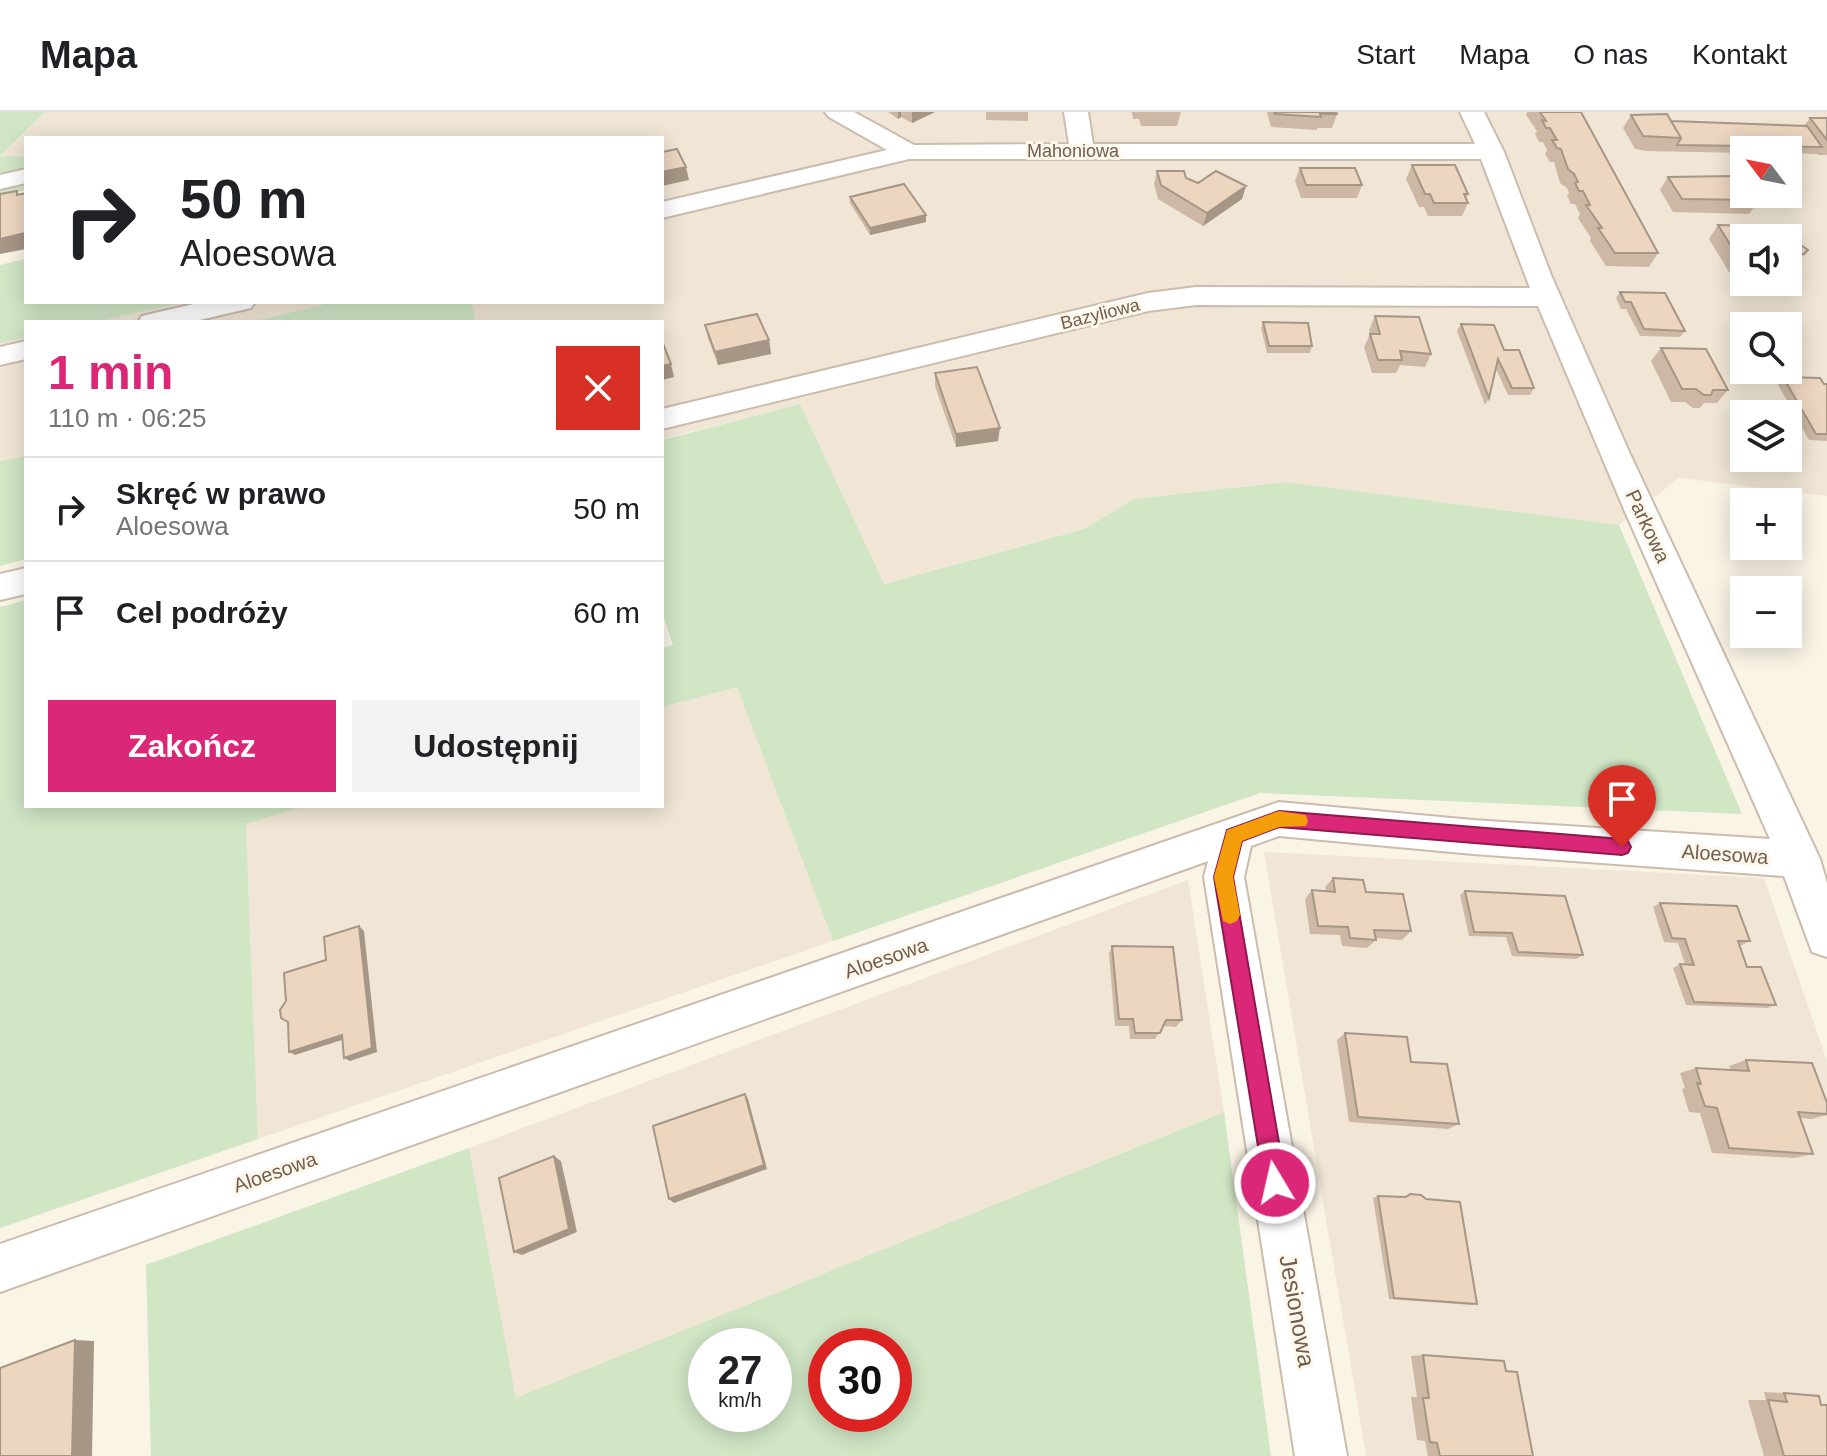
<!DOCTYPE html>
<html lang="pl">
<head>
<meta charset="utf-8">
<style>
  body { margin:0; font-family:Helvetica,sans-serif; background:#f2f2f2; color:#202124; height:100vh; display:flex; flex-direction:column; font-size:30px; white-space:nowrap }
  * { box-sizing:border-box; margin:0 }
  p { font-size:26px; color:#757577 }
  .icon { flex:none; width:44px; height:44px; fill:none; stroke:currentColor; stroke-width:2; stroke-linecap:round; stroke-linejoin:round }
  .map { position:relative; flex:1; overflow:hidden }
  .drawer { position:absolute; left:24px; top:208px; width:640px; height:488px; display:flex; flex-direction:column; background:#fff; border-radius:0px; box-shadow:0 4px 20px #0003 }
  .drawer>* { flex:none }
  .top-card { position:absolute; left:24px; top:24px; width:640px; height:168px; border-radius:0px; box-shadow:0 4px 20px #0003; background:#fff; color:#202124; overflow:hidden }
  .needle { width:52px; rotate:302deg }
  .fabs { position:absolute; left:1730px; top:24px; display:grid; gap:16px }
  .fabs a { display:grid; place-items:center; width:72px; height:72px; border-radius:0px; background:#fff; box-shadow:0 4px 20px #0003; font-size:40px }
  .speed { position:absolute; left:688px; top:1216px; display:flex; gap:16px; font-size:40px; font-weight:700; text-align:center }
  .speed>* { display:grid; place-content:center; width:104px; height:104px; border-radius:50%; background:#fff; box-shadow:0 4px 20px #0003; line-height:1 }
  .speed small { font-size:20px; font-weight:400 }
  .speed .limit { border:12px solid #d22; background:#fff; color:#111 }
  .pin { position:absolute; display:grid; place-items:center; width:68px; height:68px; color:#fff; margin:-82px -34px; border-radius:50% 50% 50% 0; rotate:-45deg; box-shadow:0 0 8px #0007 }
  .pin .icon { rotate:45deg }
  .me { position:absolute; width:88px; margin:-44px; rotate:351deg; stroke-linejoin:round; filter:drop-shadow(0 0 6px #0008) }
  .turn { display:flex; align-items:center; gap:28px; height:168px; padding:0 24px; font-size:36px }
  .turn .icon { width:104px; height:104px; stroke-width:2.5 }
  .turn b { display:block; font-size:56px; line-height:68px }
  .round { display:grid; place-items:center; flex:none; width:84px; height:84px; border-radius:0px; background:#f2f2f2 }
  .summary { display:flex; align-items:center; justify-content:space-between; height:136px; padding:0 24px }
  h1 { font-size:48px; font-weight:800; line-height:60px; color:#db2777 }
  .action { display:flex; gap:16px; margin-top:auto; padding:16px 24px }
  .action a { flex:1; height:92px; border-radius:0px; background:#db2777; color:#fff; font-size:32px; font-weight:800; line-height:92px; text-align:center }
  .action a+a { background:#f2f2f2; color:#202124 }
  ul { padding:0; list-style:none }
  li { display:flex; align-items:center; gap:24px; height:104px; padding:0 24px; border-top:2px solid #e0e0e0 }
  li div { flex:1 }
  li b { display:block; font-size:30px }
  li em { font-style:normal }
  header { display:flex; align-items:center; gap:48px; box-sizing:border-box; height:112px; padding:0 40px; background:#fff; border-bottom:2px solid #e0e0e0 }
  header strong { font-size:38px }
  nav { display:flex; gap:44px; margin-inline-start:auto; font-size:28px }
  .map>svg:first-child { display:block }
  .residential { fill:#f1e6d5; fill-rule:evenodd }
  .green { fill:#d0e6c5; fill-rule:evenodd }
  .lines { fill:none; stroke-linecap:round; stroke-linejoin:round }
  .street-casing { stroke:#cbbcad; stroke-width:4 }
  .street { fill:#fff; fill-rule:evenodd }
  .wall { fill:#ccb8a5 }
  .shaded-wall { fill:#a69686 }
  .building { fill:#edd6c0; stroke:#a69686; stroke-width:2 }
  .route { fill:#db2777; stroke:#8e194d; stroke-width:2 }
  .slow { fill:#f59e0b }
  .labels { text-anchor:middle; stroke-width:6; stroke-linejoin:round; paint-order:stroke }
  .far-street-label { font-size:18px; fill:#715d4d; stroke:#fdf8eb }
  .street-label { font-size:20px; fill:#715d4d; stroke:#fdf8eb }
  .near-street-label { font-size:24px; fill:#715d4d; stroke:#fdf8eb }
</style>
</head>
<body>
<header>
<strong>Mapa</strong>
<nav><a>Start</a><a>Mapa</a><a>O nas</a><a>Kontakt</a></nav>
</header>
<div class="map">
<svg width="1827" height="1344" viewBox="0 0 1827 1344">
  <rect width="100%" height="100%" fill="#faf4e5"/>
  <path class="residential" d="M45,0H1827V384L1679,366L1619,413L1285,370L1134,387L1084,417L883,472L800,292L662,327V210H476L471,190H662V26H26V45H0ZM1744,38H1788V82H1744ZM1744,126H1788V170H1744ZM1744,214H1788V258H1744ZM1744,302H1788V346H1744Z
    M185,190H333L252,210H96Z
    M26,225V344L0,349V231Z
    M737,574L833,829L258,1027L246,712L306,694H662V595Z
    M1264,740L1764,766L1827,949V1344H1366Z
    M1188,768L1224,1000L516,1287L469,1036Z"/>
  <path class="green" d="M0,0H45L0,44L26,45V78L0,83Z
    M26,147V190H185L96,210H26V225L0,231V153Z
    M333,190H471L476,210H252Z
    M800,292L884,472L1084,417L1134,387L1285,370L1619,413L1742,702L1260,681L833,829L737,575L662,595V536L673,533L662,500V328Z
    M26,344V447L0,454V349Z
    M26,488V694H306L246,712L258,1027L0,1116V495Z
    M1224,1000L1271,1344H151L146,1153L469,1036L516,1286ZM774,1234V1302H706V1234ZM826,1234H894V1302H826Z"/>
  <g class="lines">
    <g class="street-casing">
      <path id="street" d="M825,0H854L914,33L1069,32L1064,0H1088L1093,32H1475L1460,0H1484L1504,40L1551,163L1630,342L1820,747L1827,771V845L1812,840L1784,764L1473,742L1279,724L1251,734L1244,765L1347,1344H1295L1204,765L1208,749L0,1180V1132L1279,690L1473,708L1770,727L1626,402L1538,194L1196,193L1148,199L662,317V297L1148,181L1196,175L1530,176L1481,47H909L662,106V90L887,38L829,5Z
        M26,57V71L0,77V63Z
        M202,190H255L251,196L191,210H138L142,204Z
        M26,229V247L0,253V235Z
        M26,456V482L0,488V462Z"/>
    </g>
    <use href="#street" class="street"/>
  </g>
  <path class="wall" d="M888,0H935L912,11L901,5L898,7Z
    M986,0H1032H1028V9L986,8Z
    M1132,0H1181L1177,14H1141L1139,7H1133Z
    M1267,0H1336L1337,2L1332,16H1317V18L1271,15Z
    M1527,0H1581L1658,141L1649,155L1606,154L1590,129L1591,126L1578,106L1580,102L1575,92H1571L1567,84L1569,81L1567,76L1560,71L1554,50H1550L1545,42L1547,38L1543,30H1539L1535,22L1537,19L1526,3Z
    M1631,3L1671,9L1804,14L1810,6H1827V43H1818L1817,42L1788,41V38H1744V41L1647,39L1635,37L1623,16Z
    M1412,53L1468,82L1466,87L1468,91L1462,104H1428L1424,95H1419L1406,67Z
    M1300,56L1362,73L1357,86H1301L1295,69Z
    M1157,59L1186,66L1198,71L1246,74L1242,87L1203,114L1158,87L1154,72Z
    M1668,65L1741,69L1759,88L1749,102L1673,100L1660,78Z
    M850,85L926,110L870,123L850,91Z
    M1718,113L1785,115L1795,129L1808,138L1794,155H1788V126H1744V160H1729L1709,127Z
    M1620,180L1685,219L1680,225L1640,224L1626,197H1621L1616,186Z
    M1375,204L1431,242L1425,255L1400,253L1396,261H1372L1364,235L1370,222L1369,218Z
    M1263,210L1312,234L1310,241H1267L1261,216Z
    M1461,212L1504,238L1534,276L1530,283H1508L1496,257L1489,286L1485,293L1457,219Z
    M705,213L769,228L771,242L718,253L708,226Z
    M1661,236L1728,278L1717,291H1704L1700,296H1693L1685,290H1671L1651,249Z
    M935,261L998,329L956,335L935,274Z
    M1783,265L1827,272V329L1809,328L1777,271Z
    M1333,766L1366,780L1411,819L1402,828L1375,826L1376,828L1367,836L1342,834L1340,823L1310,822L1305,787L1312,778L1326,779L1325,775Z
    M1465,779L1583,843L1576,847L1512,844L1506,825L1469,824L1460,783Z
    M1660,791L1750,829L1742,833H1739L1747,855L1776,893L1767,896L1686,893L1673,856L1680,852H1685L1678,831L1664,830L1653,795Z
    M1112,834L1182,908L1176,915L1163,914L1155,927H1130L1129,914H1115L1109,842Z
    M1345,921L1411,950L1459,1012L1448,1017L1349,1010L1337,928Z
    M1746,948L1827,991V1003L1812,1007L1800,1006L1813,1042L1794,1046L1712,1041L1700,1001L1689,1000L1682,977L1685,976L1680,961L1696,956L1731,958L1729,954Z
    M1410,1082L1477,1192L1471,1193L1389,1187L1373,1086L1378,1084L1403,1085Z
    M1423,1243L1506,1259L1533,1344H1428L1425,1329L1417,1328L1411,1285H1417L1411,1244Z
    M1764,1280L1784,1281L1827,1344H1764L1748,1288H1766Z"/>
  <path class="shaded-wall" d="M898,0H901V5L898,7Z
    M912,0H935L912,11Z
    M686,55L689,68L662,74V60Z
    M1246,74L1242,87L1203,114L1207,101Z
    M926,103V110L870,123V116Z
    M26,108V137L0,142V127Z
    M769,228L771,242L718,253L715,240Z
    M671,252L674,265L662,268V254Z
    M1000,316L998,329L956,335V322Z
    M359,814L364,819L377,940L350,949L344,946Z
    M342,923L348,926L295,943L289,940Z
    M745,982L748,987L767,1057L674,1091L669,1087Z
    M554,1044L561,1049L577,1120L522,1143L514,1140Z
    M75,1228L94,1229L92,1344H72Z"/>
  <path class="building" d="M1274,0H1336L1337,2H1320L1321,5L1275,2Z
    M1540,0H1581L1658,141H1615L1598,116H1602L1586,93H1590L1583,79H1579L1575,71L1578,70L1574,62L1568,57L1561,37L1557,36L1552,28H1557L1550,16H1546L1542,8L1546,9Z
    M1667,2L1681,26L1643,24L1631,3Z
    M1810,6H1827V28Z
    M1671,9L1807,14L1822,35L1677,33L1681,26Z
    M677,37L686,55L662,60V40Z
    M1412,53H1455L1468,82H1464L1468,91H1434L1430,82H1425Z
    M1300,56H1355L1362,73H1306Z
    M1157,59H1184L1186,66L1198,71L1216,59L1246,74L1207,101L1161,73Z
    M1737,64L1741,69H1744V82H1755L1759,88L1682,87L1668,65Z
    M904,72L926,103L870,116L850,85Z
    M17,79V83L26,81L25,121L0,127V82Z
    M1718,113L1785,115L1795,129L1808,138L1804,142L1788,141V126H1744V147H1739Z
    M1620,180L1665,181L1685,219L1644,217L1631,190H1625Z
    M757,202L769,228L715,240L705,213Z
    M1375,204L1419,205L1431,242L1400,239L1402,248H1378L1370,222H1380Z
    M1263,210L1308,211L1312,234H1269Z
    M1461,212L1494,213L1504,238H1519L1534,276H1512L1498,247L1489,286Z
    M662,229L671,252L662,254Z
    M1661,236L1706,237L1728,278H1713L1711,283H1704L1696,277H1682Z
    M977,255L1000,316L956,322L935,261Z
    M1783,265L1820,266L1824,272H1827V322H1816Z
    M1333,766L1363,768L1366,780L1403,782L1411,819L1374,818L1376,828L1350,826L1348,815L1318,814L1312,778L1335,780Z
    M1465,779L1565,784L1583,843L1518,840L1512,821L1474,820Z
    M1660,791L1737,794L1750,829H1738L1747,855H1761L1776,893L1694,890L1680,852L1694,853L1689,839L1685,827L1672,826Z
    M359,814L372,936L344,946L342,923L289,940L288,910L281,906L280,898L286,889L284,861L326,848L324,825Z
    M1112,834L1173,835L1182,908H1166L1160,921H1135L1133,907H1119Z
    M1345,921L1407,925L1411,950L1447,952L1459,1012L1358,1005Z
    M1746,948L1812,951L1827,991V1002L1798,1000L1813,1042L1729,1036L1717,996L1705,994L1697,971L1701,972L1696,956L1749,959Z
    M745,982L764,1053L669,1087L653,1014Z
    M554,1044L569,1117L514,1140L499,1066Z
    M1410,1082L1421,1083L1426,1087L1460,1090L1477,1192L1394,1186L1378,1084L1406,1085Z
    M75,1228L72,1344H0V1256Z
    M1423,1243L1504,1249L1506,1259L1517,1260L1533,1344H1440L1437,1331L1430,1330L1423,1286H1429Z
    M1784,1281L1819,1284L1821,1293H1827V1344H1784L1768,1288L1787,1290Z"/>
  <path class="route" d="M1279,699L1622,727L1628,729L1631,735L1628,741L1622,743L1279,715L1242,729L1233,765L1286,1071L1283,1079L1275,1082L1267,1079L1264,1071L1214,765L1227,718Z"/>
  <path class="slow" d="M1279,699L1306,703L1308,709L1306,714L1279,715L1242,729L1233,765L1240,803L1237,809L1230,812L1223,809L1214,765L1227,718Z"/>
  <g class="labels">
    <g class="far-street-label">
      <text x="1073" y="45">Mahoniowa</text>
      <text transform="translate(1100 202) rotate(-14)" y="6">Bazyliowa</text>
    </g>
    <g class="street-label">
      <text transform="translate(1648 414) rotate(65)" y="7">Parkowa</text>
      <text transform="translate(1725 742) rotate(4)" y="7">Aloesowa</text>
      <text transform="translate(886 846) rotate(-19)" y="7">Aloesowa</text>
      <text transform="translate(275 1060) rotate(-19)" y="7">Aloesowa</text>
    </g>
    <g class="near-street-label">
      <text transform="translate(1297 1199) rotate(80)" y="8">Jesionowa</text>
    </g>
  </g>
</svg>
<div class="fabs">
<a><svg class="needle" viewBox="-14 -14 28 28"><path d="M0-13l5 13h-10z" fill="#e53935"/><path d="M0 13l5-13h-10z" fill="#757577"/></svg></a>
<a><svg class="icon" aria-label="sound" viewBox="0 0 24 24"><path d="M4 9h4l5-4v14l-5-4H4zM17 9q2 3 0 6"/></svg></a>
<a><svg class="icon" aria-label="search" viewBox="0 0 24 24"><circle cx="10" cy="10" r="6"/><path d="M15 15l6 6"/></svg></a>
<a><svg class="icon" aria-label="layers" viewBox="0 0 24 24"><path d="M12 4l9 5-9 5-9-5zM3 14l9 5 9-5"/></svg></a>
<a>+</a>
<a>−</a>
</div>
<div class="speed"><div>27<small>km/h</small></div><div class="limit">30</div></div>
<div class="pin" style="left:1622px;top:735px;background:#d93025"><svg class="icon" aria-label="arrive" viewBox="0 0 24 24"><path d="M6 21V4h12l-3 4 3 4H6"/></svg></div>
<svg class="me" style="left:1275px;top:1071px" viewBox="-20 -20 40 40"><circle r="17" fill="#db2777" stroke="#fff" stroke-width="3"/><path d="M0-11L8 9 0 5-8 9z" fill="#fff"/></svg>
<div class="top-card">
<div class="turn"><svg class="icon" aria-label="right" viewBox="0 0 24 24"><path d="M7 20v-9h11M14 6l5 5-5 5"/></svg><div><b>50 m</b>Aloesowa</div></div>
</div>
<section class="drawer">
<div class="summary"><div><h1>1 min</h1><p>110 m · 06:25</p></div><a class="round" style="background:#d93025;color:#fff"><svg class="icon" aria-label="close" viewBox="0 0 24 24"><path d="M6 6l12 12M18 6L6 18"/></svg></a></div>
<ul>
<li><svg class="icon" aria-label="right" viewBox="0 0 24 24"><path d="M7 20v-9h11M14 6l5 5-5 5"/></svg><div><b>Skręć w prawo</b><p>Aloesowa</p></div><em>50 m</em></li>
<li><svg class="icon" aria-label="arrive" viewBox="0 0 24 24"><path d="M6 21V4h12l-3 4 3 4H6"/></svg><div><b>Cel podróży</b></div><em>60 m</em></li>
</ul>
<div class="action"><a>Zakończ</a><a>Udostępnij</a></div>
</section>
</div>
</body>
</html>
